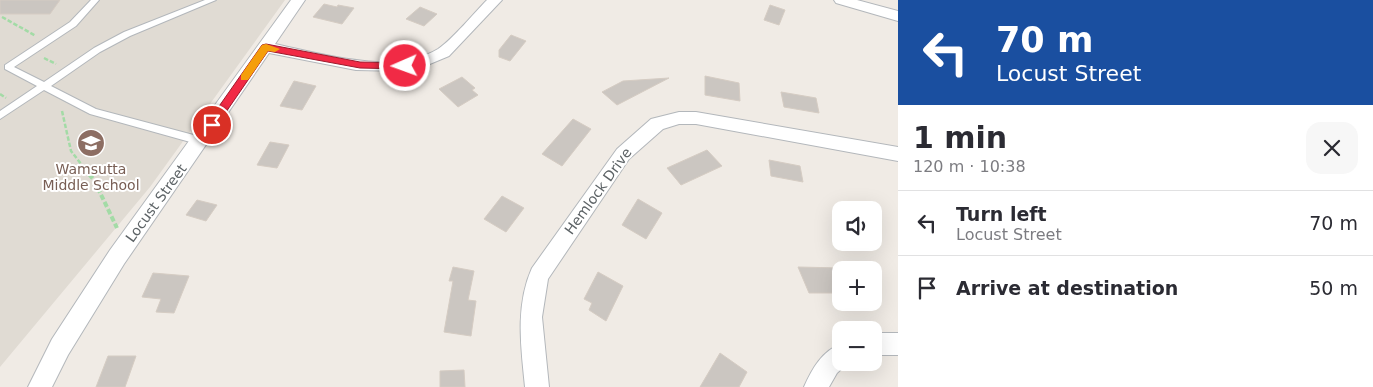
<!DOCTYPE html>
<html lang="en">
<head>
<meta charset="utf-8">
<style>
  body { margin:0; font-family:"DejaVu Sans",sans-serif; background:#f7f7f7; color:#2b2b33; height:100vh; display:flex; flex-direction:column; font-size:19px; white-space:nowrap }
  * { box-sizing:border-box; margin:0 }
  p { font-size:16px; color:#7c7c81 }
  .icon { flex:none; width:28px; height:28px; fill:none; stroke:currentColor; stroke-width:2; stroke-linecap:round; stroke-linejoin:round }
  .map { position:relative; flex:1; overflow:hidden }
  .details { display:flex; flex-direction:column; background:#fff; width:475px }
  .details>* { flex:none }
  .guide { background:#1a4fa0; color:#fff; overflow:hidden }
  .fabs { position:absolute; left:832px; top:201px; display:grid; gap:10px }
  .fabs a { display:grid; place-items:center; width:50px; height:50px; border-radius:10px; background:#fff; box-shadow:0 5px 20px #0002; font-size:25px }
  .pin { position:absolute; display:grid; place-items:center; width:42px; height:42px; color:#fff; margin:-21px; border:2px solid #fff; border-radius:50%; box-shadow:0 1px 5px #0007 }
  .me { position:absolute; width:55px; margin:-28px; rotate:268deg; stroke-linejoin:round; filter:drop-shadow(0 0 4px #0008) }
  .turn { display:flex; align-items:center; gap:18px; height:105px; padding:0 15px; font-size:22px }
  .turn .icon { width:65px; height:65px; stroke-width:2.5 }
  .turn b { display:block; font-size:35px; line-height:42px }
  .round { display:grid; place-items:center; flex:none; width:52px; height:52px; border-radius:15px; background:#f7f7f7 }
  .summary { display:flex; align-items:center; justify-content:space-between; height:85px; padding:0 15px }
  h1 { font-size:30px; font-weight:600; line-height:38px }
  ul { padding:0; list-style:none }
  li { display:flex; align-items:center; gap:15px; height:65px; padding:0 15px; border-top:1px solid #e1e1e2 }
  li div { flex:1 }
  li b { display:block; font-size:19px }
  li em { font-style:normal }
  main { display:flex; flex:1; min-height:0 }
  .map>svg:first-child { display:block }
  .education { fill:#e0dbd3 }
  .building { fill:#cbc6c1; stroke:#d5ccc3 }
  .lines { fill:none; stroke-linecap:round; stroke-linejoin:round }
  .service-casing { stroke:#b3b7bb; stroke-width:2 }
  .minor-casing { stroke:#b3b7bb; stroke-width:2 }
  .path-far1 { stroke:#a3dba6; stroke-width:2.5; stroke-dasharray:4.5 2; stroke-linecap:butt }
  .path { stroke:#a3dba6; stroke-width:4; stroke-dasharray:5.5 2.5; stroke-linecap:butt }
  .service { fill:#fff; fill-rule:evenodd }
  .minor { fill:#fff; fill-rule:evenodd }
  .route { fill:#f12a45; stroke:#9d1b2d }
  .slow { fill:#f59e0b }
  .labels { text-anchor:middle; stroke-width:4; stroke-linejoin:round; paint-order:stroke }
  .education-label { font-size:14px; fill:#785e54; stroke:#fff }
  .street-label { font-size:14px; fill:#5d6366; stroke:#fff }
</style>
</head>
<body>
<main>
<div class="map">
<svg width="898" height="387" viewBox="0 0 898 387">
  <rect width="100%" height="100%" fill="#f0ebe5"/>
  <path class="education" d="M0,0H285L150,187L0,367Z"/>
  <path class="building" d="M0,0H60L50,14H0Z
    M324,4L337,7L338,5L354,8L342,24L313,17Z
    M770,5L785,10L779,25L764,20Z
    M420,7L437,14L424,26L406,19Z
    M511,35L526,41L510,61L499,57V50Z
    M705,76L739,83L740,101L705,95Z
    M462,77L475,88L472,90L478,95L458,107L439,89Z
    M669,78L617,105L602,92L623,81Z
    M294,81L316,86L302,110L280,106Z
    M781,92L816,98L819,113L784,107Z
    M573,119L591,129L562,166L542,154Z
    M270,142L289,145L277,168L257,165Z
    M707,150L722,166L681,185L667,168Z
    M769,160L800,166L803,182L771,176Z
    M502,196L524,208L506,232L484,219Z
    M638,199L662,213L646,239L622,225Z
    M197,200L217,205L206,221L186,215Z
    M453,267L474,271L468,300L476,301L471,336L444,332L453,281H449Z
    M798,267L841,268V293H809Z
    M598,272L623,286L606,321L589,310L592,303L584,299Z
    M153,273L189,276L174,313L156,312L161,299L142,297Z
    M720,353L747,372L739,387H700Z
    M108,356H136L125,387H96Z
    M464,370L465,387H440V371Z"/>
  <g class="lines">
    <g class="service-casing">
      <path id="service" d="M91,0H99L76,26L14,67L44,82L94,48L124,32L205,0H216L130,36L100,52L51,86L96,109L201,137L204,138L206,141L204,144L201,145L90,114L44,90L0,119V111L37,86L5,69V65L70,22Z"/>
    </g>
    <g class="minor-casing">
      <path id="minor" d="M291,0H305L275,44C322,54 394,76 438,49C453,39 474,13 487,0H502L449,56L425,66L403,71L356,70L269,53L124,264L68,355L52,387H28L52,339L110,250Z
        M834,0H857L898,11V21L836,3Z
        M679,112H696L898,147V161L696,124H679L663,129L629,159L548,279L542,317L549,387H525C521,347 515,306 532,268L617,149L651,119Z
        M874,333H898V355H874Z
        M841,344V362H849L837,373L829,387H804C812,369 822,351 841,344Z"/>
    </g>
    <path class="path-far1" d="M2,17L36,36
      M44,58L56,64
      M0,94L6,98
      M62,111L71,151L85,169"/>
    <path class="path" d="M84,168L94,180L117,228"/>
    <use href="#service" class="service"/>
    <use href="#minor" class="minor"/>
  </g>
  <path class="route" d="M266,44L360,62L405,63L410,66L405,69L360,68L268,51L215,128H208V122L262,45Z"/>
  <path class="slow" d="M266,44L280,49L275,52L268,51L248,80H241V75L262,45Z"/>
  <defs>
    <g id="school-disc" transform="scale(1.4375)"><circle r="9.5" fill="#8d6e63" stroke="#fff"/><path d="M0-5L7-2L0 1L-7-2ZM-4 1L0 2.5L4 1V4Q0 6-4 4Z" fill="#fff"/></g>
  </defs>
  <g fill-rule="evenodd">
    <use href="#school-disc" x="91" y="143"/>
  </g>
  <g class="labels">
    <g class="education-label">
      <text x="91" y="174">Wamsutta<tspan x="91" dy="16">Middle School</tspan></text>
    </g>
    <g class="street-label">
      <text transform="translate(598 191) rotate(-54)" y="5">Hemlock Drive</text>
      <text transform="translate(156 203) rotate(-54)" y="5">Locust Street</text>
    </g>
  </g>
</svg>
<div class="fabs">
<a><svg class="icon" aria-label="sound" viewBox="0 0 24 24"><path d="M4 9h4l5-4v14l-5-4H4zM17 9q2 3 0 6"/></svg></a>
<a>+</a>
<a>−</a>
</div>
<div class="pin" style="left:212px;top:125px;background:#d93025"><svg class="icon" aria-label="arrive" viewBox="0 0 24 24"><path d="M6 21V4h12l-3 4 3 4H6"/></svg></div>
<svg class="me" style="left:405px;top:66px" viewBox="-20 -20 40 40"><circle r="17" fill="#f12a45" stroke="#fff" stroke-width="3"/><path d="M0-11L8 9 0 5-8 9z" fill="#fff"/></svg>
</div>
<section class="details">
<div class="guide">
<div class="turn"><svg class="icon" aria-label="left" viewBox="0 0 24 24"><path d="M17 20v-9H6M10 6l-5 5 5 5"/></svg><div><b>70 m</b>Locust Street</div></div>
</div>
<div class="summary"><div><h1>1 min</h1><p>120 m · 10:38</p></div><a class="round"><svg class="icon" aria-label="close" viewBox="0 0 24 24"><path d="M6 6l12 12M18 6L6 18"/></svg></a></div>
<ul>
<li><svg class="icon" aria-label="left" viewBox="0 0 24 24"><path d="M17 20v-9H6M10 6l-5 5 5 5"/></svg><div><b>Turn left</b><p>Locust Street</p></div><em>70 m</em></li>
<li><svg class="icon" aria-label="arrive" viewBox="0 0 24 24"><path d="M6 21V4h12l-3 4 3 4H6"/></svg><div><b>Arrive at destination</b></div><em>50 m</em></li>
</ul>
</section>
</main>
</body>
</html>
